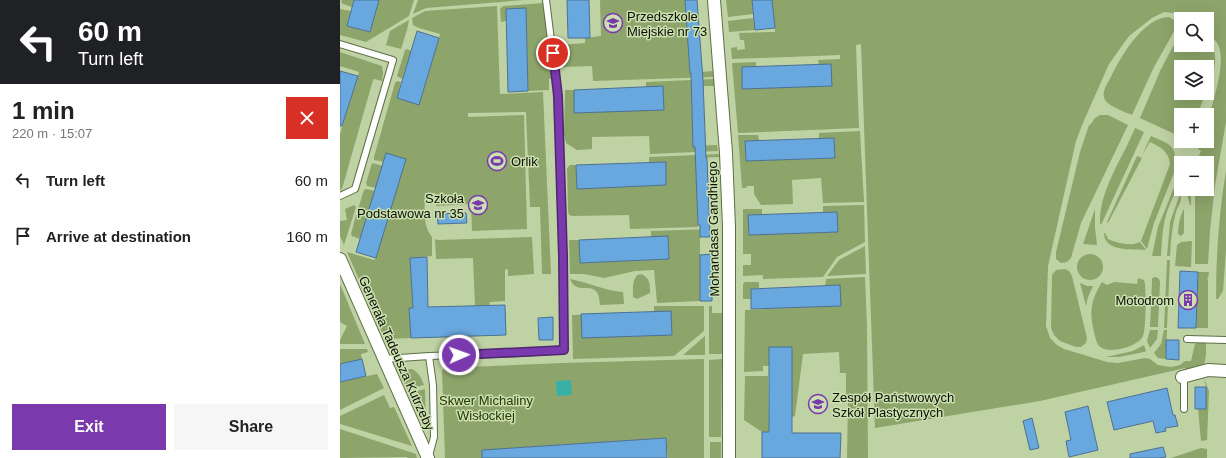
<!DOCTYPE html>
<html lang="en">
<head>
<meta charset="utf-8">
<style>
  body { margin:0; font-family:Helvetica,sans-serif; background:#f6f6f6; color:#222; height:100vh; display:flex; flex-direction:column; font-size:15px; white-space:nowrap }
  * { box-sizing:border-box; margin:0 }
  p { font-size:13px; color:#767676 }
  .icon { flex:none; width:22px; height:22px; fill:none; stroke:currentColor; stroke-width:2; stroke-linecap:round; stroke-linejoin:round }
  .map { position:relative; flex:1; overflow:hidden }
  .panel { display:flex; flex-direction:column; background:#fff; width:340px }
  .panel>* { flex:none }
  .top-card { background:#202124; color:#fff; overflow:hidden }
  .tools { position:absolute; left:834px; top:12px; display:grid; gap:8px }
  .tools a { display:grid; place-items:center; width:40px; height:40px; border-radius:0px; background:#fff; box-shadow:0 4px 16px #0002; font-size:20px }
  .pin { position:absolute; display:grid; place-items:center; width:34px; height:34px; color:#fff; margin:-17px; border:2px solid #fff; border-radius:50%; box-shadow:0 1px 4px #0007 }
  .me { position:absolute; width:44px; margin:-22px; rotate:88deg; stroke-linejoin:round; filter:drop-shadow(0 0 3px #0008) }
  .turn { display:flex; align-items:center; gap:14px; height:84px; padding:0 12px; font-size:18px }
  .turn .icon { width:52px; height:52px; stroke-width:2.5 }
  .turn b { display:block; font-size:28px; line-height:34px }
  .round { display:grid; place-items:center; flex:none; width:42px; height:42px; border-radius:0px; background:#f6f6f6 }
  .overview { display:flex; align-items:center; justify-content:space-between; height:68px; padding:0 12px }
  h1 { font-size:24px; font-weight:700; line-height:30px }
  .primary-button { display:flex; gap:8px; margin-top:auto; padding:8px 12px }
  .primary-button a { flex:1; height:46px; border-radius:0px; background:#7a3aae; color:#fff; font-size:16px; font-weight:700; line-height:46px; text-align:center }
  .primary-button a+a { background:#f6f6f6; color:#222 }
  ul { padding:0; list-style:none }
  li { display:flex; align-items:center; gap:12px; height:56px; padding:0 12px }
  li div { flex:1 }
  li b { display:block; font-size:15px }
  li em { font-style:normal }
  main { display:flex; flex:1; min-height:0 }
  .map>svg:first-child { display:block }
  .green { fill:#8da46a }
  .water { fill:#39b0a5 }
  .building { fill:#69a8df; stroke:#4d7192 }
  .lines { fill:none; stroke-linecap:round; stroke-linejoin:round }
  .lane-casing { stroke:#5e6f45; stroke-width:8 }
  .street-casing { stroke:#5e6f45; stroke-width:14 }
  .lane { stroke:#fff; stroke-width:6 }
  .street { stroke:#fff; stroke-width:12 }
  .route-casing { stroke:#4f2671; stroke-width:10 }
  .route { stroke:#7a3aae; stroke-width:7 }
  .labels { text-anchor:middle; stroke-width:3; stroke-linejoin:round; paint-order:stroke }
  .poi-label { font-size:13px; fill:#0a1002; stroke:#cbdfb0; text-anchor:start }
  .street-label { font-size:13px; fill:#0a1002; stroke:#cbdfb0 }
  .park-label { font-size:13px; fill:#273900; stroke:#cbdfb0 }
</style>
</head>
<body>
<main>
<section class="panel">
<div class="top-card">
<div class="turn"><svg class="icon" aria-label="left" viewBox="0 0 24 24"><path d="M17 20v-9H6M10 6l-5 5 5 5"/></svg><div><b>60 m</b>Turn left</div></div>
</div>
<div class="overview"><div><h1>1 min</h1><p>220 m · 15:07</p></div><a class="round" style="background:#d93025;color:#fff"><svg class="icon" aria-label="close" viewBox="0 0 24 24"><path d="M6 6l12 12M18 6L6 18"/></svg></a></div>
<ul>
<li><svg class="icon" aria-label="left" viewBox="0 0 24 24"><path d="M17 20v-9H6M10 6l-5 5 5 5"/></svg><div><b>Turn left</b></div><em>60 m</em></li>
<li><svg class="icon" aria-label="arrive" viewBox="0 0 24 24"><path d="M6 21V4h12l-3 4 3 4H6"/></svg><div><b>Arrive at destination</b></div><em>160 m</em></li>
</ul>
<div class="primary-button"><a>Exit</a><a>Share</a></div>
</section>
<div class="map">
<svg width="886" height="458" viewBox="0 0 886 458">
  <rect width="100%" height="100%" fill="#bfd2a4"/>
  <path class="green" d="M2,0H14L12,7L3,4L1,2Z
    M39,0H74L69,16L26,42L0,35V9L11,11L7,26L30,32Z
    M78,0H184L86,8L73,14Z
    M260,0H345L350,73L373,71L374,77L253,81L252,66L223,67L221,45L245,43V38L261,36Z
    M386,0H412L413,14L388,17Z
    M432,0H886V122L875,185L870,231L868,264H855V189H867V163H856L861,151L858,149L861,141H867C867,136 866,130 867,126C871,105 886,67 879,47C877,41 872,37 867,33V19H844L834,13L824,12L812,18L789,36L769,64L742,125L736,141L708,266L706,326L710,338L717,345L724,349L767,362L778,363L805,358L810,359L818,365L831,367L840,365L845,361H851L855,344L858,342L866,343V355L864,365L845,369V368L700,401L535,428L521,44L516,45L519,128L398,133L392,63L416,62V67L402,68V88L479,65L478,60L500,59V55L392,59L391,48L397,47V50L405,49L404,40H400L399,33L435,32Z
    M203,3L214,78L209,79V90L188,91L186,8L166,9V21L161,22L160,9L163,6Z
    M157,6L160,94L203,92L211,274H202L200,207H190L186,112L128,113V117L184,115L187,229L132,231L131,204L96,206L95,193H85C85,207 82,225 92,237V256L70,258L73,308H69L71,338L45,339L7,252L34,260L36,258L44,162L34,160V157L55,83L57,81L61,82L57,98L79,105L99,38L100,34L79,28L73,25L72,18L85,11Z
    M829,17L836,21L837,26L814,67L792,115C785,112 770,107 765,100C761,92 767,84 771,77C780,57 804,17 829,17Z
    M413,18L415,30L389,32L388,21Z
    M69,20L67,30L61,49L46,45L50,31Z
    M841,31V45H867V40C882,54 873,74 867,90V67H841V93H866L857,115H841V137L800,118L821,69Z
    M67,49L71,51L62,79L57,76L65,50Z
    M0,52L42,66L43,73L42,81L34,79L33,80L2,189L0,190V134L19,72L0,66Z
    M374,79L375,86H351L353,146L377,145L378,151L310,154L309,136L252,137V149L237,150L226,143L224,134L225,90H234V113L306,87V82Z
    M760,115H768L788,125L741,223L731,258L727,262L721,263L716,259V252L740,152L749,125H750L755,118Z
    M795,128L804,132L761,225L760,223C759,190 783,158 795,128Z
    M520,131L524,202L483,203L481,178L452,180L453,204L421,205L414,194V186H407L406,188H402L398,135H418L419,140L405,141L406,161L495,158L494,138H479V133Z
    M811,136C824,142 839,145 834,163L837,165L814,223L807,249L801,241L830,164C829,151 820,147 810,142L802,155Z
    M380,154V157L356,158L358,227L290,229L289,215L233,216L229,215L228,211L227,168L230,165H236L237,189L326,185V162H309V157Z
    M797,156L802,158L768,223L767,222Z
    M32,163L43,166L36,188L27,186L26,183Z
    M841,170C841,185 830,201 826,215C822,229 822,243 821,256H812L818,227Z
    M886,170V250L883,291L878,299H876C876,256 879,212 886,170Z
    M26,189L35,191L28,213L20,211L18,209L24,190Z
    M844,189H851V205H850L848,197Z
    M840,194C843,200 838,206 836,212C832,227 831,241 830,256H827L830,222Z
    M14,205L16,207L4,245L0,236V220L1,221L7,220L5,209Z
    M524,205L525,242L497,257L483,277L423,279V275L403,276V265H411V254H403V209H422V215H408L409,235L498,232L497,212H483V206Z
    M755,209V227L757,245L743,244Z
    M844,209V233L841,236L838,234C838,226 840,215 844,209Z
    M18,214L27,217L20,239L12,236L11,234L16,215Z
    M372,229V231H360V301L317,303L314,270L295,271L264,278L244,274H230L229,240H239L240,263L329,259L328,236L311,237V231Z
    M764,233H765L768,239C777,243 791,247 800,242L806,250C792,249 764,252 764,233Z
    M192,237L194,274L168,276V269L165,270V301L150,302L149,305L135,306L133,258L96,259L95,239L98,240Z
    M852,241L851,267L835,266L837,245L841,242Z
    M525,246L526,274L487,276L499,260Z
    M737 267a13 13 0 1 1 26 0a13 13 0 1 1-26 0Z
    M827,260H830L827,328H824Z
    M725,269L729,271L732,276L747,338L746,343L741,347H736L720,341L714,335L711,328L712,275L716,270Z
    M858,272H869L868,278H867L868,280V328H856Z
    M302,274C310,279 310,284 310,293L297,299L293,297C293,289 292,282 297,275Z
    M525,277L527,325L528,458H507L508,402H499L500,395H506V373H500L499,352L463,354L455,416L452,417V347H429V366H423V371L404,372L405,310L500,306L485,286L486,279Z
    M816,277L819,279L820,282L818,327H810L812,281V278Z
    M798,278L804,280L805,284C806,294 806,328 803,336C798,347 768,355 759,346C756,342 755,336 754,332C749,311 751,300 762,282L767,285L774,282L797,284Z
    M230,279C248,282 265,291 283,292L284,304L260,305C259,275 238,299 230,279Z
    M405,282H419V288L411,289V299H403V284Z
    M740,283L747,286H753L748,297L746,306Z
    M0,284L25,344H0V340L7,326L0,322Z
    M314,306H364V331L334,356L233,359L232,315L314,312Z
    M369,306H372V313H382V354H369Z
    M810,330H818L817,339L810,348L807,341Z
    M824,330H827L826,359L818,358L814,353L821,344Z
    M365,336V355H343Z
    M804,345L806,351L804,352L779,357H766L793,351Z
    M0,349H27L28,352L21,354L22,359L0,364Z
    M364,359V458H328L326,438L158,449V458H105L102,371L104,368L222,363Z
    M382,359L381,437H369V360Z
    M72,369C79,373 81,377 84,385L67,389L59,370Z
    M37,374L44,388L0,410V382Z
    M405,376H428L429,432H422L404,420Z
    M864,378L869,391L867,440L861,441L858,409H866V387Z
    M85,389L86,430L69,393Z
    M44,395L50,408L54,407L72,446L0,424V416Z
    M0,429L76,454L77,458H68L67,457L0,458Z
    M370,442H381V458H370Z
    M861,448L867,449V458H831Z"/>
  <path class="water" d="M231,380L232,395L217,396L216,381Z"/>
  <path class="building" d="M14,0H39L30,32L7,26Z
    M227,0H249L250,38H228Z
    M345,0H357L363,80L366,158H367L370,237H360V225H358L355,147H353L351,73H350Z
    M412,0H432L435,28L415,30Z
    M186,8L188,91L168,92L166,9Z
    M77,31L99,38L79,105L57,98Z
    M491,64L492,86L402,89V67Z
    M0,71L18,76L2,126H0Z
    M323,86L324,110L234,113V90Z
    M494,138L495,158L406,161L405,141Z
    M46,153L66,159L36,258L16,252Z
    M326,162V185L237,189L236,165Z
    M497,212L498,232L409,235L408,215Z
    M126,213L127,223L98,224L97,214Z
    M328,236L329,259L240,263L239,240Z
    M372,254V301H360V255Z
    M87,257L88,307L165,305L166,335L71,338L69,308H73L70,258Z
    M840,271L858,272L856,328H838Z
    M500,285L501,306L411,309V289Z
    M331,311L332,335L242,338L241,314Z
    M213,317V340H199L198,318Z
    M826,340H839V360L826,359Z
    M429,347H452V433H501L500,458H422V432H429Z
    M22,359L26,376L0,382V364Z
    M855,387H866V409H855Z
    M827,388L833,415H835L838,426L825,428L826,431L816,433L813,421L774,430L767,402Z
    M748,406L758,450L729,457L726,441L731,440L725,412Z
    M692,418L699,448L690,450L683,421Z
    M326,438L327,458H142V450Z
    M823,447L826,457L819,458H790V454Z"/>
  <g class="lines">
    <g class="lane-casing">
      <path id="lane" d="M0,44L53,60L15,189L0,196
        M847,339L886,340
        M45,359L89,356
        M842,377L844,383V409
        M89,456L94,437L93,385L89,356L182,353L224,350L223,256L218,96L206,0"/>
    </g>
    <g class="street-casing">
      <path id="street" d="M374,0L386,153L389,227V458
        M0,259L88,458
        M842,377L868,370L886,371"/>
    </g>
    <use href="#lane" class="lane"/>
    <use href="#street" class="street"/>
  </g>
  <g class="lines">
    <g class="route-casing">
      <path id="route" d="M119,355L224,350L223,256L218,96L213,53"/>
    </g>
    <use href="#route" class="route"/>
  </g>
  <defs>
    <g id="school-ring" transform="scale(1)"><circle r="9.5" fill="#cbdfb0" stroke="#7a3aae" stroke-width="1.5"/><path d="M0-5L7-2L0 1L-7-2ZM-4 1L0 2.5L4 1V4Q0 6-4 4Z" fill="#7a3aae"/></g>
    <g id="stadium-ring" transform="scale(1)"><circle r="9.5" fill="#cbdfb0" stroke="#7a3aae" stroke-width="1.5"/><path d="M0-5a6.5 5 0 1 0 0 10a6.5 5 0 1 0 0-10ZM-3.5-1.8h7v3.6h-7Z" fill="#7a3aae"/></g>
    <g id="building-ring" transform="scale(1)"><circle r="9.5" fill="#cbdfb0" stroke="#7a3aae" stroke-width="1.5"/><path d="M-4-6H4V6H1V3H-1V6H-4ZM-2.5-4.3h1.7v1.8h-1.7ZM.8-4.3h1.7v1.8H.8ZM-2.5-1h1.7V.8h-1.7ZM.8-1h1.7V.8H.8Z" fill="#7a3aae"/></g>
  </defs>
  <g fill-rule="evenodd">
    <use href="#school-ring" x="273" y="23"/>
    <use href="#stadium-ring" x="157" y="161"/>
    <use href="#school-ring" x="138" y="205"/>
    <use href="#building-ring" x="848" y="300"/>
    <use href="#school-ring" x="478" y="404"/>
  </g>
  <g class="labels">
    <g class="poi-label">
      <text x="287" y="21">Przedszkole<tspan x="287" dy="15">Miejskie nr 73</tspan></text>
      <text x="171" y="166">Orlik</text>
      <text x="124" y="203" text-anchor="end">Szkoła<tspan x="124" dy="15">Podstawowa nr 35</tspan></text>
      <text x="834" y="305" text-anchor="end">Motodrom</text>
      <text x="492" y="402">Zespół Państwowych<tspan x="492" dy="15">Szkół Plastycznych</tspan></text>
    </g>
    <g class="street-label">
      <text transform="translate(373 229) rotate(-91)" y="5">Mohandasa Gandhiego</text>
      <text transform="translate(57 353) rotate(66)" y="5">Generała Tadeusza Kutrzeby</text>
    </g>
    <g class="park-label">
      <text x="146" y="405">Skwer Michaliny<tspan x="146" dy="15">Wisłockiej</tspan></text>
    </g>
  </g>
</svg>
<div class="tools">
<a><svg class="icon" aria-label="search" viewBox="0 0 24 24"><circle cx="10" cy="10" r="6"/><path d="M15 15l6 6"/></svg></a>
<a><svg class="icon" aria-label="layers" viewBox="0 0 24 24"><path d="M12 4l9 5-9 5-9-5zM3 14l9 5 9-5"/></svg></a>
<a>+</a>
<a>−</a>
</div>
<div class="pin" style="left:213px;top:53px;background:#d93025"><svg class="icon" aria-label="arrive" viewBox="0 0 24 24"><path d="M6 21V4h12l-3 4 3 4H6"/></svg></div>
<svg class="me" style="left:119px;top:355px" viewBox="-20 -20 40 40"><circle r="17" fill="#7a3aae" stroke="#fff" stroke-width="3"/><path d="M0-11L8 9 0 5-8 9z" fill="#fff"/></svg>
</div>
</main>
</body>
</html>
